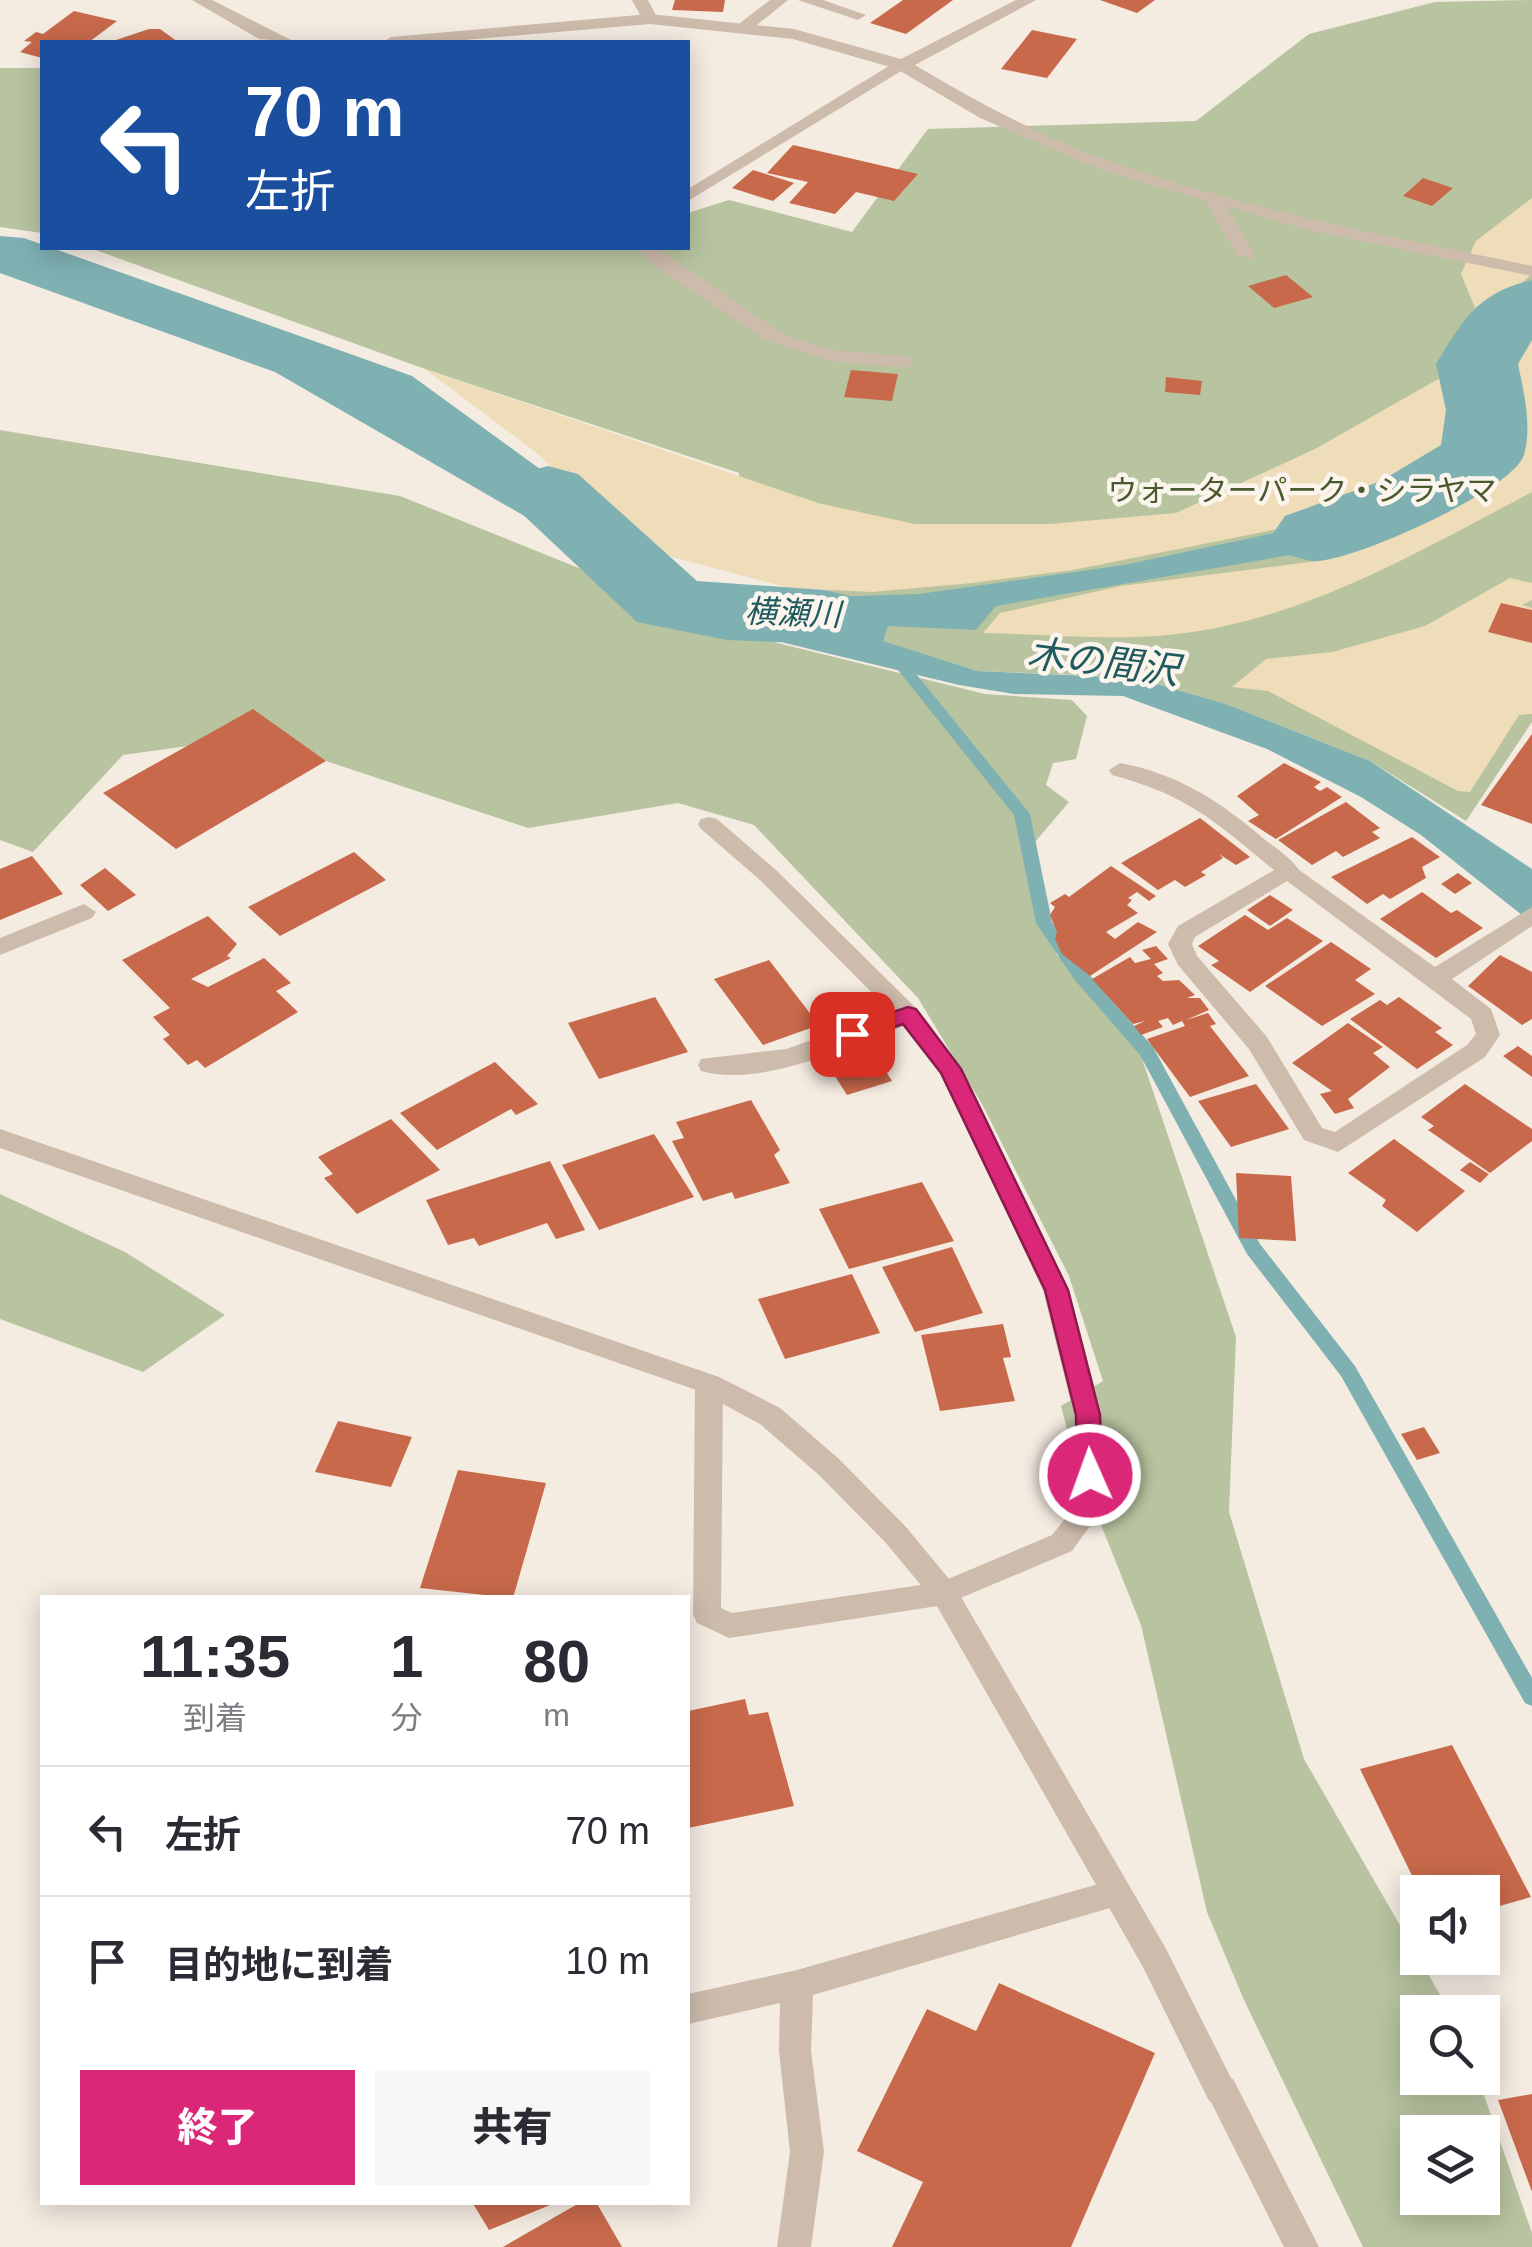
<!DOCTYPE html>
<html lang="ja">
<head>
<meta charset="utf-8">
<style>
  body { margin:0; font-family:Helvetica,"Noto Sans JP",sans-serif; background:#f7f7f7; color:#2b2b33; height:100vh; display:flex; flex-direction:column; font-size:38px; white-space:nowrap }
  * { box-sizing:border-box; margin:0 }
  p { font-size:32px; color:#7c7c81 }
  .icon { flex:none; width:55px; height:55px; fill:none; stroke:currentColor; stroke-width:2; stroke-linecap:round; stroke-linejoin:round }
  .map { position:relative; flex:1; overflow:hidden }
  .sheet { position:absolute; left:40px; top:1595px; width:650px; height:610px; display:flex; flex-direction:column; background:#fff; border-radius:0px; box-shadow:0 5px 25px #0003 }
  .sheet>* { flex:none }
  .hud { position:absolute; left:40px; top:40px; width:650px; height:210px; border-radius:0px; box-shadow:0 5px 25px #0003; background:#1a4fa0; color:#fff; overflow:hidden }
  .tools { position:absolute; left:1400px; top:1875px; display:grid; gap:20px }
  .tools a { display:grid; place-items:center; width:100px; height:100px; border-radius:0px; background:#fff; box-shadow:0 5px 25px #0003; font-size:50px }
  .pin { position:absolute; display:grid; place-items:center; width:85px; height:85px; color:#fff; margin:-42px; border-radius:20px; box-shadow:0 5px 15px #0006 }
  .me { position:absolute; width:110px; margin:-55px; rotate:358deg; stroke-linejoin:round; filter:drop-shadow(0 0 8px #0008) }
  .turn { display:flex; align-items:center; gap:35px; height:210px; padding:0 40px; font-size:45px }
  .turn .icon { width:130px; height:130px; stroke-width:2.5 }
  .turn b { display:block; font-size:70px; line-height:85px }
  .eta { display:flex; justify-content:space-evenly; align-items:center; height:170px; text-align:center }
  .eta b { font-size:60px; font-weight:800; line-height:70px }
  .cta { display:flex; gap:20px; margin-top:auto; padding:20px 40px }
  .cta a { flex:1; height:115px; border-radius:0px; background:#db2777; color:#fff; font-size:40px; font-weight:800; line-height:115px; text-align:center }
  .cta a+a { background:#f7f7f7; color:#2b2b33 }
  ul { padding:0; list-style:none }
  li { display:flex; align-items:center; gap:30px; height:130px; padding:0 40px; border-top:2px solid #e1e1e2 }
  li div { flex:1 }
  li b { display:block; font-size:38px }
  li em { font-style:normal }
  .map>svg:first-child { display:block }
  .green { fill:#b8c4a0; fill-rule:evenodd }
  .sand { fill:#efdcb8 }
  .water { fill:#7fb0b2 }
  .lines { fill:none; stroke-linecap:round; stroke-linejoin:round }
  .stream { fill:#7fb0b2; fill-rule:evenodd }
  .river { fill:#7fb0b2; fill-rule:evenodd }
  .building { fill:#c8694b }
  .service { fill:#cdbbac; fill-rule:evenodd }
  .minor { fill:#cdbbac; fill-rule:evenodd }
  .tertiary { fill:#cdbbac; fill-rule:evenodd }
  .route { fill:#db2777; stroke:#8e194d; stroke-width:2.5 }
  .labels { text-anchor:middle; stroke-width:9; stroke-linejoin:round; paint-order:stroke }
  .far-park-label { font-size:30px; fill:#4a5a2e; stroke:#fbf5ee }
  .far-water-label { font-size:32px; font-style:italic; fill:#1f5a5e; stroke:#fbf5ee }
  .water-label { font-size:38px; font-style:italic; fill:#1f5a5e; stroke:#fbf5ee }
</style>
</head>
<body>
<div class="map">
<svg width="1532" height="2247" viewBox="0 0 1532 2247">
  <rect width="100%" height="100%" fill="#f4ebe1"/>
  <path class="green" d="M1532,0V722L1466,821L1370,761L1226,704L1130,677L977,671L883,642L743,511L739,473L425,369L90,248H688V213L729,200L852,232L928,129L1196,121L1309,34L1435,2Z
    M0,68H42V233L0,227Z
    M0,430L400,496L745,635L985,694L1072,700L1087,716L1076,759L1053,763L1046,785L1069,802L1035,842L1056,954L1134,1035L1236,1337L1229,1512L1304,1759L1450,2012H1418V2078H1478L1532,2233V2247H1363L1244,2000L1207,1912L1141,1625L1076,1462L1061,1406L1103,1381L1069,1276L982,1104L918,998L754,825L678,803L528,828L326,761L267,735L123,755L33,852L0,840ZM1418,2132H1482V2198H1418Z
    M0,1194L125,1252L225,1315L143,1372L0,1319Z"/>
  <path class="sand" d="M1532,198V274L1480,320L1461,274L1476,241Z
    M1532,324V492C1414,554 1294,626 1158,636C1101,640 1040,634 983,633L1000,613L1121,586L1326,560L1476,486L1514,447L1512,359Z
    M425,369L818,503L915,524H1050L1176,513L1315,449L1440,378L1457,441L1417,476L1278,529L1073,570L972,583L872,592L790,588L672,557L605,519L537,453Z
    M1510,578L1532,583V600L1522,605L1532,608V714L1519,715L1470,792L1458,791L1268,691L1232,687L1266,659L1332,652L1425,626Z"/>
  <path class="water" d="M0,236L24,238L412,376L691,579L742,599L858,596L919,594L1124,565L1312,525L1462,433L1475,333L1532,282V319L1499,373L1494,447L1337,547L996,606L976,630L888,626L883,641L977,671L1135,678L1226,704L1370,761L1532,869V923L1421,835L1361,797L1267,749L1123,696L1014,694L959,685L785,643L696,615L275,372L0,273Z"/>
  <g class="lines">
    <path class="stream" d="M895,652L900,654L1030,814L1052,922L1086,971L1153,1047L1260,1244L1355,1366L1532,1678V1706L1525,1703L1341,1376L1247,1254L1140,1055L1074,979L1036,923L1014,815L890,660L888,657Z"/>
    <path class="river" d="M1532,280V340L1518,364C1524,393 1532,426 1524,455C1513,490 1352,562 1315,561C1306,561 1294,556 1285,554L1272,535L1285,516L1381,481L1441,445L1446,410L1436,364C1465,318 1476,294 1532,280Z
      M548,466L578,474L697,581L825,590L857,598L870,617L857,636L825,644L727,640L637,622L518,510L505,492L518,474Z"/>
  </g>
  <path class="building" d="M675,0H725L723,12L672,10Z
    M903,0H953L906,34L870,23Z
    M1100,0H1155L1137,13Z
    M74,11L117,21L89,42H42V58L20,52L32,42L24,41L36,32L43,34Z
    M149,29H160L178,42H110Z
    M1032,30L1077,39L1047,78L1001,69Z
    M793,145L918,174L894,201L856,192L835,214L789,203L808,182L767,173Z
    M753,170L794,183L773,201L732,188Z
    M1423,178L1453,188L1432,206L1403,196Z
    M1286,275L1313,297L1274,308L1248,286Z
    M851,370L898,374L892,401L844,397Z
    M1166,377L1202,381L1200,395L1165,392Z
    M1501,603L1532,610V643L1488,632Z
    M253,709L326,761L176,849L103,793Z
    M1532,734V824L1481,805Z
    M1284,763L1321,782L1314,787L1320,791L1327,787L1342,797L1276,839L1248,821L1259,815L1237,796Z
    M1346,802L1380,828L1372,832L1380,838L1343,857L1336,851L1312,865L1278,840Z
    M1200,818L1250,857L1236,865L1219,854L1223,858L1201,872L1206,875L1185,887L1175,880L1158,890L1121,863Z
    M1412,837L1440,857L1422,867L1426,878L1390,899L1383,894L1367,904L1331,877Z
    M354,852L386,880L280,936L248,907Z
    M32,856L63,894L0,920V869Z
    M1111,866L1156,896L1149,901L1137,892L1128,898L1132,900L1127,905L1138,913L1106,932L1115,939L1138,922L1157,932L1090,976L1062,954L1055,939L1057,932L1050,915L1055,907L1050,903L1065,894L1069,897Z
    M105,868L136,895L108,911L80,885Z
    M1458,873L1472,883L1455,894L1441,884Z
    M1422,892L1451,913L1457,910L1483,928L1436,958L1380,919Z
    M1270,895L1293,910L1270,926L1247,910Z
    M1245,915L1268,930L1287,918L1323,941L1250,992L1211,965L1219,961L1198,946Z
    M208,916L237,944L227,956L231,958L191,979L208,987L264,958L291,983L276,991L298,1012L205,1068L197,1060L188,1065L163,1039L170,1035L153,1017L170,1008L122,960Z
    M1331,942L1371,969L1355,980L1375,994L1322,1026L1265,986Z
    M1156,946L1168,959L1154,964L1163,973L1157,976L1163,981L1179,980L1195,995L1187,998H1200L1209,1010L1186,1020L1208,1013L1216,1024L1210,1026L1249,1076L1190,1097L1147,1039L1185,1026L1182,1021L1173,1025L1168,1018L1158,1021L1163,1027L1141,1035L1134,1026L1145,1021L1133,1024L1092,979L1130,957L1135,963L1151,959L1142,950Z
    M1500,955L1532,972V1019L1522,1025L1468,986Z
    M769,960L819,1025L763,1045L714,979Z
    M655,997L688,1052L599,1079L568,1023Z
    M1399,997L1442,1028L1435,1032L1453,1045L1417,1069L1350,1019L1380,1000L1387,1005Z
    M1348,1023L1383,1047L1373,1053L1390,1067L1348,1099L1354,1108L1335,1114L1320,1094L1332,1091L1292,1063Z
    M1518,1046L1532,1056V1077L1503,1056Z
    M871,1048L892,1081L847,1095L826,1062Z
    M495,1062L538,1104L516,1115L511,1109L437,1150L400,1113Z
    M1256,1084L1289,1129L1231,1147L1198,1101Z
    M1465,1084L1532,1129V1141L1490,1173L1428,1130L1434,1126L1421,1117Z
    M751,1100L780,1150L774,1155L790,1183L735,1199L732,1192L703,1201L672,1141L684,1138L676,1122Z
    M391,1119L440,1170L357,1214L324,1178L333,1174L318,1157Z
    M654,1134L694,1197L599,1230L562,1165Z
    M1394,1139L1465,1191L1417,1232L1382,1206L1386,1200L1348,1173Z
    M550,1161L585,1230L556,1239L547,1223L479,1246L474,1238L448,1245L426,1200Z
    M1470,1162L1487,1173L1489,1174L1480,1183L1460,1170Z
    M1236,1173L1291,1176L1296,1241L1239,1238Z
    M922,1182L954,1241L849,1269L819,1209Z
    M952,1247L983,1313L915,1332L882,1267Z
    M852,1274L880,1333L785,1359L758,1299Z
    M1003,1324L1011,1357L1003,1358L1015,1401L940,1411L921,1335Z
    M338,1421L412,1437L391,1487L315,1472Z
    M1424,1427L1440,1453L1417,1460L1401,1434Z
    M458,1470L546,1483L513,1598L420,1588Z
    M745,1699L749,1715L768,1712L794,1806L688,1828V1711Z
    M1452,1745L1531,1897L1482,1911V1892H1420L1360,1769Z
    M999,1983L1155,2053L1071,2247H892L923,2182L857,2151L927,2009L976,2031Z
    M1532,2094V2192L1498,2100Z
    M472,2202H555V2203L489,2230Z
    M581,2202H596L622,2247H503Z"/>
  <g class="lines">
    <path class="service" d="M632,0H648L658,19L656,22H644Z
      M770,0H788L752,29H740V23Z
      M798,0H823L866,15L858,20Z
      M897,61L911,65L688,201V189Z
      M1212,192L1221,197L1255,255L1252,259L1237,255L1203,197Z
      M638,248H657L781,333L832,350L906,356L915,362L906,368L830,361L767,341L655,266Z
      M1120,763C1178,774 1220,801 1264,839C1276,848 1291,858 1299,870L1288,878L1280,875C1219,825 1191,796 1112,775L1109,770Z
      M709,817L717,819L776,870L917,1009L920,1015L917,1021C858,1042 764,1089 701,1071L698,1065L701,1059L786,1049L891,1012L760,880L701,829L698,824L701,819Z
      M84,904L96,912L92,918L0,955V938Z
      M1116,1879L1127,1883L1132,1893L1127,1903L813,1995L811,2051L824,2152L811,2247H777L790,2152L779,2051L780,2003L688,2024V1994L797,1970Z"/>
    <path class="minor" d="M192,0H212L295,42L259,39Z
      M1016,0H1036L915,65C980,104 1048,140 1119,165C1254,211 1393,237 1532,266V276L1312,231L1106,172L980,118L897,69L793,39L650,24L441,42H383L391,37L650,14L794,29L901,59Z
      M1288,862L1435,967L1532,907V926L1452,979L1491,1009L1500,1035L1485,1057L1338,1152L1304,1140L1249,1049L1178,965L1168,944L1178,926ZM1287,881L1471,1019L1476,1034L1467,1045L1335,1132L1322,1128L1267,1037L1197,956L1192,944L1195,937Z
      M908,1007L917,1009L962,1069L1069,1290L1102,1415L1104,1475L1095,1519L1072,1551L944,1605L729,1638L697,1623L693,1614L695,1384L699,1377H719L723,1384L721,1608L732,1613L941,1582L1052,1535L1068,1515L1076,1475L1074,1415L1043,1290L940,1073L896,1015Z
      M1221,2075L1233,2079L1319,2247H1284L1205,2090L1209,2079Z"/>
    <path class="tertiary" d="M0,1129L719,1377L780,1408L839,1459L906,1527L954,1585L1165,1947L1237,2090L1233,2101L1221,2105L1209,2101L1143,1967L934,1601L886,1543L819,1475L760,1424L699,1391L0,1148Z"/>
  </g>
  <path class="route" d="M908,1007L916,1009L961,1069L1068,1290L1100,1415L1102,1475L1099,1482H1081L1077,1475L1076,1415L1045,1290L941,1073L903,1024L852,1041L841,1034L845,1028Z"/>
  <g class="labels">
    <g class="far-park-label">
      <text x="1302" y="501">ウォーターパーク・シラヤマ</text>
    </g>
    <g class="far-water-label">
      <text transform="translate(793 613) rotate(2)" y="11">横瀬川</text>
    </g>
    <g class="water-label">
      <text transform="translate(1103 662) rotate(7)" y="13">木の間沢</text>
    </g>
  </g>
</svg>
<div class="tools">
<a><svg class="icon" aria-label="sound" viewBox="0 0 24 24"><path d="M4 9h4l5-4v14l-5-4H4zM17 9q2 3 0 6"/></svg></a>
<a><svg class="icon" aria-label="search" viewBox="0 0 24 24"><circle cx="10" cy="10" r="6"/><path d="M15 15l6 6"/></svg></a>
<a><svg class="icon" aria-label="layers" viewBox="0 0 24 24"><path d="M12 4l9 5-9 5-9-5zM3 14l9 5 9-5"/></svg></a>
</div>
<div class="pin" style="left:852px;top:1034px;background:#d93025"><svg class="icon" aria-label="arrive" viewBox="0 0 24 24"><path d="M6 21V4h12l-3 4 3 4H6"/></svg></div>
<svg class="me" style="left:1090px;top:1475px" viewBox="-20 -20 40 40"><circle r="17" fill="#db2777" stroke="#fff" stroke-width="3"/><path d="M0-11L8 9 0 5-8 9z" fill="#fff"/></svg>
<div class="hud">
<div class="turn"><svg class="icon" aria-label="left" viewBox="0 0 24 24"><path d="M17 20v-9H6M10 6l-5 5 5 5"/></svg><div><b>70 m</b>左折</div></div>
</div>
<section class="sheet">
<div class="eta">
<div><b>11:35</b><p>到着</p></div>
<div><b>1</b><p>分</p></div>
<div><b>80</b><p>m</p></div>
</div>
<ul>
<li><svg class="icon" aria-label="left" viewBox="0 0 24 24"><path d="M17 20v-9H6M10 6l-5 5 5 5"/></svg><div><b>左折</b></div><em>70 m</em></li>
<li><svg class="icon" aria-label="arrive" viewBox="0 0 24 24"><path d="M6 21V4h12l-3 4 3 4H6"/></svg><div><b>目的地に到着</b></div><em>10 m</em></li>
</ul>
<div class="cta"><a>終了</a><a>共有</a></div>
</section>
</div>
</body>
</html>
